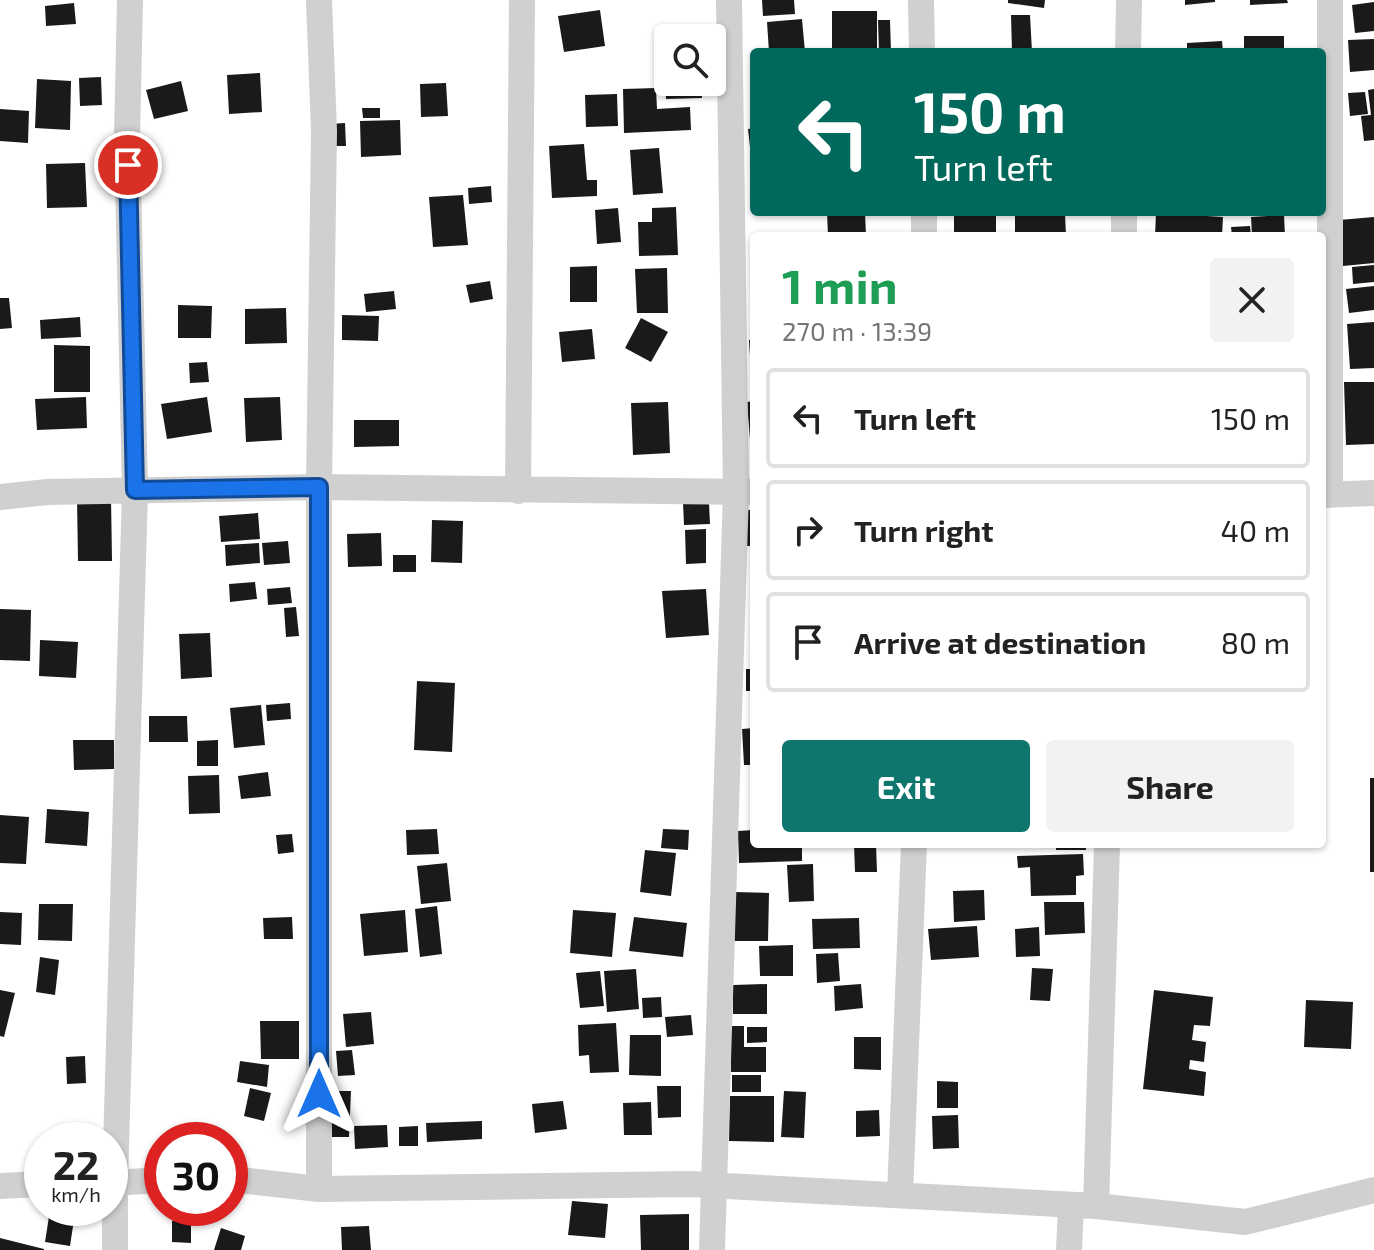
<!DOCTYPE html>
<html lang="en">
<head>
<meta charset="utf-8">
<style>
  body { margin:0; font-family:"Exo 2",sans-serif; background:#f2f2f2; color:#222; height:100vh; display:flex; flex-direction:column; font-size:30px; white-space:nowrap }
  * { box-sizing:border-box; margin:0 }
  p { font-size:26px; color:#767676 }
  .icon { flex:none; width:44px; height:44px; fill:none; stroke:currentColor; stroke-width:2; stroke-linecap:round; stroke-linejoin:round }
  .map { position:relative; flex:1; overflow:hidden }
  .sheet { position:absolute; left:750px; top:232px; width:576px; height:616px; display:flex; flex-direction:column; background:#fff; border-radius:8px; box-shadow:0 2px 6px #0004 }
  .sheet>* { flex:none }
  .banner { position:absolute; left:750px; top:48px; width:576px; height:168px; border-radius:8px; box-shadow:0 2px 6px #0004; background:#00695c; color:#fff; overflow:hidden }
  .buttons { position:absolute; left:654px; top:24px; display:grid; gap:16px }
  .buttons a { display:grid; place-items:center; width:72px; height:72px; border-radius:8px; background:#fff; box-shadow:0 2px 6px #0004; font-size:40px }
  .speed { position:absolute; left:24px; top:1122px; display:flex; gap:16px; font-size:40px; font-weight:700; text-align:center }
  .speed>* { display:grid; place-content:center; width:104px; height:104px; border-radius:50%; background:#fff; box-shadow:0 2px 6px #0004; line-height:1 }
  .speed small { font-size:20px; font-weight:400 }
  .speed .limit { border:12px solid #d22; background:#fff; color:#111 }
  .pin { position:absolute; display:grid; place-items:center; width:68px; height:68px; color:#fff; margin:-34px; border:4px solid #fff; border-radius:50%; box-shadow:0 2px 8px #0007 }
  .me { position:absolute; width:88px; margin:-44px; rotate:0deg; stroke-linejoin:round; filter:drop-shadow(0 0 6px #0008) }
  .turn { display:flex; align-items:center; gap:28px; height:168px; padding:0 32px; font-size:36px }
  .turn .icon { width:104px; height:104px; stroke-width:2.5 }
  .turn b { display:block; font-size:56px; line-height:68px }
  .round { display:grid; place-items:center; flex:none; width:84px; height:84px; border-radius:8px; background:#f2f2f2 }
  .head { display:flex; align-items:center; justify-content:space-between; height:136px; padding:0 32px }
  h1 { font-size:48px; font-weight:700; line-height:60px; color:#1e9e55 }
  .primary-button { display:flex; gap:16px; margin-top:auto; padding:16px 32px }
  .primary-button a { flex:1; height:92px; border-radius:8px; background:#0f766e; color:#fff; font-size:32px; font-weight:700; line-height:92px; text-align:center }
  .primary-button a+a { background:#f2f2f2; color:#222 }
  ul { padding:0; list-style:none }
  li { display:flex; align-items:center; gap:24px; height:100px; margin:0 16px 12px; padding:0 16px; border:4px solid #e0e0e0; border-radius:8px }
  li div { flex:1 }
  li b { display:block; font-size:30px }
  li em { font-style:normal }
  .map>svg:first-child { display:block }
  .building { fill:#1a1a1a }
  .lines { fill:none; stroke-linecap:round; stroke-linejoin:round }
  .minor { stroke:#d0d0d0; stroke-width:26 }
  .route-casing { stroke:#114b97; stroke-width:20 }
  .route { stroke:#1a73e8; stroke-width:14 }
</style>
</head>
<body>
<div class="map">
<svg width="1374" height="1250" viewBox="0 0 1374 1250">
  <rect width="100%" height="100%" fill="#fff"/>
  <path class="building" d="M762,0H794L795,14L763,16Z
    M1008,0H1045L1044,8L1008,3Z
    M1185,0H1215V2L1185,5Z
    M1250,0H1287L1288,3L1250,5Z
    M1374,2V31L1355,33L1352,5Z
    M74,3L76,24L46,26L45,6Z
    M600,10L605,46L564,52L558,16Z
    M832,11H877V52H832Z
    M1011,15H1030L1032,52H1012Z
    M802,19L805,52H769L767,22Z
    M878,20H890L891,52H879Z
    M1244,36H1284V52H1244Z
    M1374,39V70L1350,72L1348,40Z
    M1222,41L1223,52H1187V43Z
    M665,65H668V82H701L702,98L666,99Z
    M260,73L262,112L229,114L227,75Z
    M101,77L102,105L80,106L79,78Z
    M37,79L71,81L70,130L35,128Z
    M181,81L188,111L154,119L146,90Z
    M446,83L448,116L421,117L420,84Z
    M656,88L657,109L690,107L691,130L624,133L623,89Z
    M1374,89V140L1364,141L1361,116L1371,115L1368,90Z
    M1365,92L1368,114L1350,116L1348,93Z
    M617,94L618,126L586,127L585,95Z
    M362,108H380V118H363Z
    M0,109L29,111L28,143L0,141Z
    M400,120L401,155L361,157L360,121Z
    M345,123L346,146H331L330,124Z
    M754,128V164H752L748,129Z
    M584,144L587,180H597V196L552,198L549,146Z
    M659,148L663,193L633,195L630,150Z
    M85,163L87,207L47,208L46,164Z
    M491,186L492,202L469,204L468,188Z
    M463,195L468,245L433,247L429,197Z
    M676,207L678,255L639,256L638,222H652V208Z
    M618,208L621,242L597,244L595,210Z
    M827,212H865L866,236H828Z
    M954,212H996V236H954Z
    M1156,213L1223,217L1222,236H1155Z
    M1065,214L1066,236H1015V215Z
    M1284,215L1285,236H1252L1251,217Z
    M1374,217V263L1343,266L1339,220Z
    M1250,226L1251,236H1232L1231,227Z
    M1374,265V282L1353,284L1352,267Z
    M597,266V302H570V267Z
    M667,268L668,313H637L635,269Z
    M490,281L493,299L470,303L466,285Z
    M1374,286V310L1349,313L1346,289Z
    M394,291L396,309L366,312L364,294Z
    M0,298H9L12,328L0,329Z
    M178,305L212,306L211,338H178Z
    M286,308L287,343L245,344V309Z
    M342,315L379,316L378,341L342,340Z
    M80,317L81,337L41,339L40,320Z
    M641,318L668,332L651,362L625,348Z
    M1374,322V368L1350,369L1347,324Z
    M592,329L595,359L562,362L559,332Z
    M754,339V386L752,387L749,340Z
    M54,345L90,346V392H54Z
    M207,362L209,382L190,383L189,363Z
    M1344,382H1374V444L1346,445Z
    M86,397L87,428L37,430L35,399Z
    M207,397L212,432L167,439L161,404Z
    M280,397L282,440L246,442L244,398Z
    M754,401V452H751L747,402Z
    M668,402L670,453L633,455L631,403Z
    M354,420H399V446L354,447Z
    M111,497L112,561H78L77,498Z
    M683,503H709L710,524L684,525Z
    M746,510H754V546H747Z
    M258,513L260,539L221,542L219,516Z
    M432,520L463,521L462,563L431,562Z
    M706,529V563L686,564L685,530Z
    M381,533L382,566L348,567L347,534Z
    M288,541L290,563L264,565L262,543Z
    M259,543L260,563L226,566L225,545Z
    M393,555H416V572H393Z
    M255,582L257,599L230,602L229,584Z
    M290,587L292,603L268,605L267,589Z
    M706,589L709,635L666,638L662,591Z
    M296,607L299,636L286,637L284,608Z
    M0,609L31,610L30,661L0,660Z
    M210,633L212,677L181,679L179,634Z
    M40,640L78,642L76,678L39,676Z
    M746,669H754V691H746Z
    M417,681L455,683L452,752L414,750Z
    M290,703L291,719L267,721L266,705Z
    M261,705L265,745L234,748L230,708Z
    M149,716H187L188,742H149Z
    M754,728V765H744L742,729Z
    M73,740H114V769L74,770Z
    M218,740V766H197V741Z
    M268,772L271,796L241,799L238,776Z
    M219,775L220,813L189,814L188,776Z
    M1370,778H1374V872H1370Z
    M47,809L89,812L87,846L45,843Z
    M0,815L29,817L26,864L0,863Z
    M437,829L439,854L407,855L406,830Z
    M663,829L689,830L688,850L661,848Z
    M754,830V844H802V861L739,863L738,831Z
    M292,834L294,852L278,854L276,835Z
    M854,844H876L877,872H855Z
    M1056,844H1086V850H1056Z
    M645,850L676,853L671,896L640,892Z
    M1083,854L1084,875L1076,876V895L1031,896L1030,867L1018,868L1017,856Z
    M447,863L451,901L421,904L417,866Z
    M813,864L814,901L789,902L787,865Z
    M984,890L985,920L954,922L953,891Z
    M734,892L769,893L768,941H733Z
    M1044,902H1084L1085,933L1045,935Z
    M39,904H73L72,941L38,940Z
    M437,906L442,954L420,957L415,909Z
    M405,910L408,952L364,956L360,914Z
    M573,910L616,913L612,957L570,953Z
    M0,912L22,913L21,945L0,944Z
    M292,917L293,939H264L263,918Z
    M634,917L687,923L683,957L629,951Z
    M859,918L860,948L813,949L812,919Z
    M977,926L979,957L931,960L928,929Z
    M1039,927L1040,956L1016,957L1015,929Z
    M793,945V976H760L759,946Z
    M838,953L840,981L817,983L816,954Z
    M40,957L59,960L55,995L36,992Z
    M1032,968L1053,969L1050,1001L1030,1000Z
    M636,969L639,1009L607,1012L604,971Z
    M600,971L604,1006L580,1008L576,973Z
    M767,984V1014H733V985Z
    M861,984L863,1008L835,1011L834,986Z
    M0,990L15,993L4,1037L0,1036Z
    M1154,990L1213,997L1210,1026L1194,1025L1192,1040L1206,1042L1204,1062L1190,1060L1189,1069L1206,1072L1204,1096L1143,1089Z
    M661,997L662,1017L643,1018L642,998Z
    M1306,1000L1353,1002L1351,1049L1304,1047Z
    M371,1012L374,1044L346,1047L343,1014Z
    M691,1015L693,1035L667,1037L665,1017Z
    M260,1021H299V1059H261Z
    M616,1023L619,1072L590,1073L589,1055L579,1056L578,1025Z
    M730,1026H744V1047H766V1072H731Z
    M747,1027H767V1042L747,1043Z
    M630,1035H661V1076L629,1075Z
    M854,1037H881V1070L854,1069Z
    M352,1050L355,1075L338,1076L336,1051Z
    M85,1056L86,1083L67,1084L66,1057Z
    M240,1061L269,1065L267,1087L237,1082Z
    M732,1075H761V1092H732Z
    M937,1081L958,1082V1108H937Z
    M657,1086H681V1117L658,1118Z
    M250,1088L271,1093L264,1121L244,1116Z
    M331,1091H351L349,1137H330Z
    M784,1091L806,1092L804,1138L781,1137Z
    M730,1096H774V1142L729,1141Z
    M563,1101L567,1129L535,1133L532,1104Z
    M651,1102L652,1135H624L623,1103Z
    M879,1110L880,1136L856,1137V1111Z
    M958,1115L959,1148L933,1149L932,1116Z
    M482,1121V1139L427,1142L426,1123Z
    M387,1125L388,1147L355,1149L354,1126Z
    M418,1126V1146H399V1127Z
    M572,1201L608,1204L605,1238L568,1235Z
    M50,1210L75,1213L70,1246L45,1242Z
    M689,1214V1250H641L640,1215Z
    M172,1221H191V1243L172,1242Z
    M369,1226L371,1250H342L341,1227Z
    M221,1228L245,1236L241,1250H214Z
    M0,1238L44,1249V1250H0Z"/>
  <g class="lines">
    <path class="minor" d="M319,0L324,131L319,487L754,492
      M921,0L922,52
      M1330,0V495
      M1128,52L1129,0
      M924,212V236
      M1124,236V212
      M518,491L522,0
      M1322,495L1374,493
      M0,497L47,492L319,487V1189L690,1184L1096,1206L1245,1222L1374,1190
      M230,1179L319,1189
      M110,1183L162,1180
      M0,1186L42,1184
      M900,1195L914,844
      M1096,1206L1107,844
      M115,1250V1182L135,490L127,136L130,0
      M712,1250L736,492L729,0
      M1069,1250L1071,1205"/>
  </g>
  <g class="lines">
    <g class="route-casing">
      <path id="route" d="M128,165L135,490L319,487V1094"/>
    </g>
    <use href="#route" class="route"/>
  </g>
</svg>
<div class="buttons">
<a><svg class="icon" aria-label="search" viewBox="0 0 24 24"><circle cx="10" cy="10" r="6"/><path d="M15 15l6 6"/></svg></a>
</div>
<div class="speed"><div>22<small>km/h</small></div><div class="limit">30</div></div>
<div class="pin" style="left:128px;top:165px;background:#d93025"><svg class="icon" aria-label="arrive" viewBox="0 0 24 24"><path d="M6 21V4h12l-3 4 3 4H6"/></svg></div>
<svg class="me" style="left:319px;top:1094px" viewBox="-20 -20 40 40"><path d="M0-17L14 15 0 8-14 15z" fill="#1a73e8" stroke="#fff" stroke-width="4"/></svg>
<div class="banner">
<div class="turn"><svg class="icon" aria-label="left" viewBox="0 0 24 24"><path d="M17 20v-9H6M10 6l-5 5 5 5"/></svg><div><b>150 m</b>Turn left</div></div>
</div>
<section class="sheet">
<div class="head"><div><h1>1 min</h1><p>270 m · 13:39</p></div><a class="round"><svg class="icon" aria-label="close" viewBox="0 0 24 24"><path d="M6 6l12 12M18 6L6 18"/></svg></a></div>
<ul>
<li><svg class="icon" aria-label="left" viewBox="0 0 24 24"><path d="M17 20v-9H6M10 6l-5 5 5 5"/></svg><div><b>Turn left</b></div><em>150 m</em></li>
<li><svg class="icon" aria-label="right" viewBox="0 0 24 24"><path d="M7 20v-9h11M14 6l5 5-5 5"/></svg><div><b>Turn right</b></div><em>40 m</em></li>
<li><svg class="icon" aria-label="arrive" viewBox="0 0 24 24"><path d="M6 21V4h12l-3 4 3 4H6"/></svg><div><b>Arrive at destination</b></div><em>80 m</em></li>
</ul>
<div class="primary-button"><a>Exit</a><a>Share</a></div>
</section>
</div>
</body>
</html>
